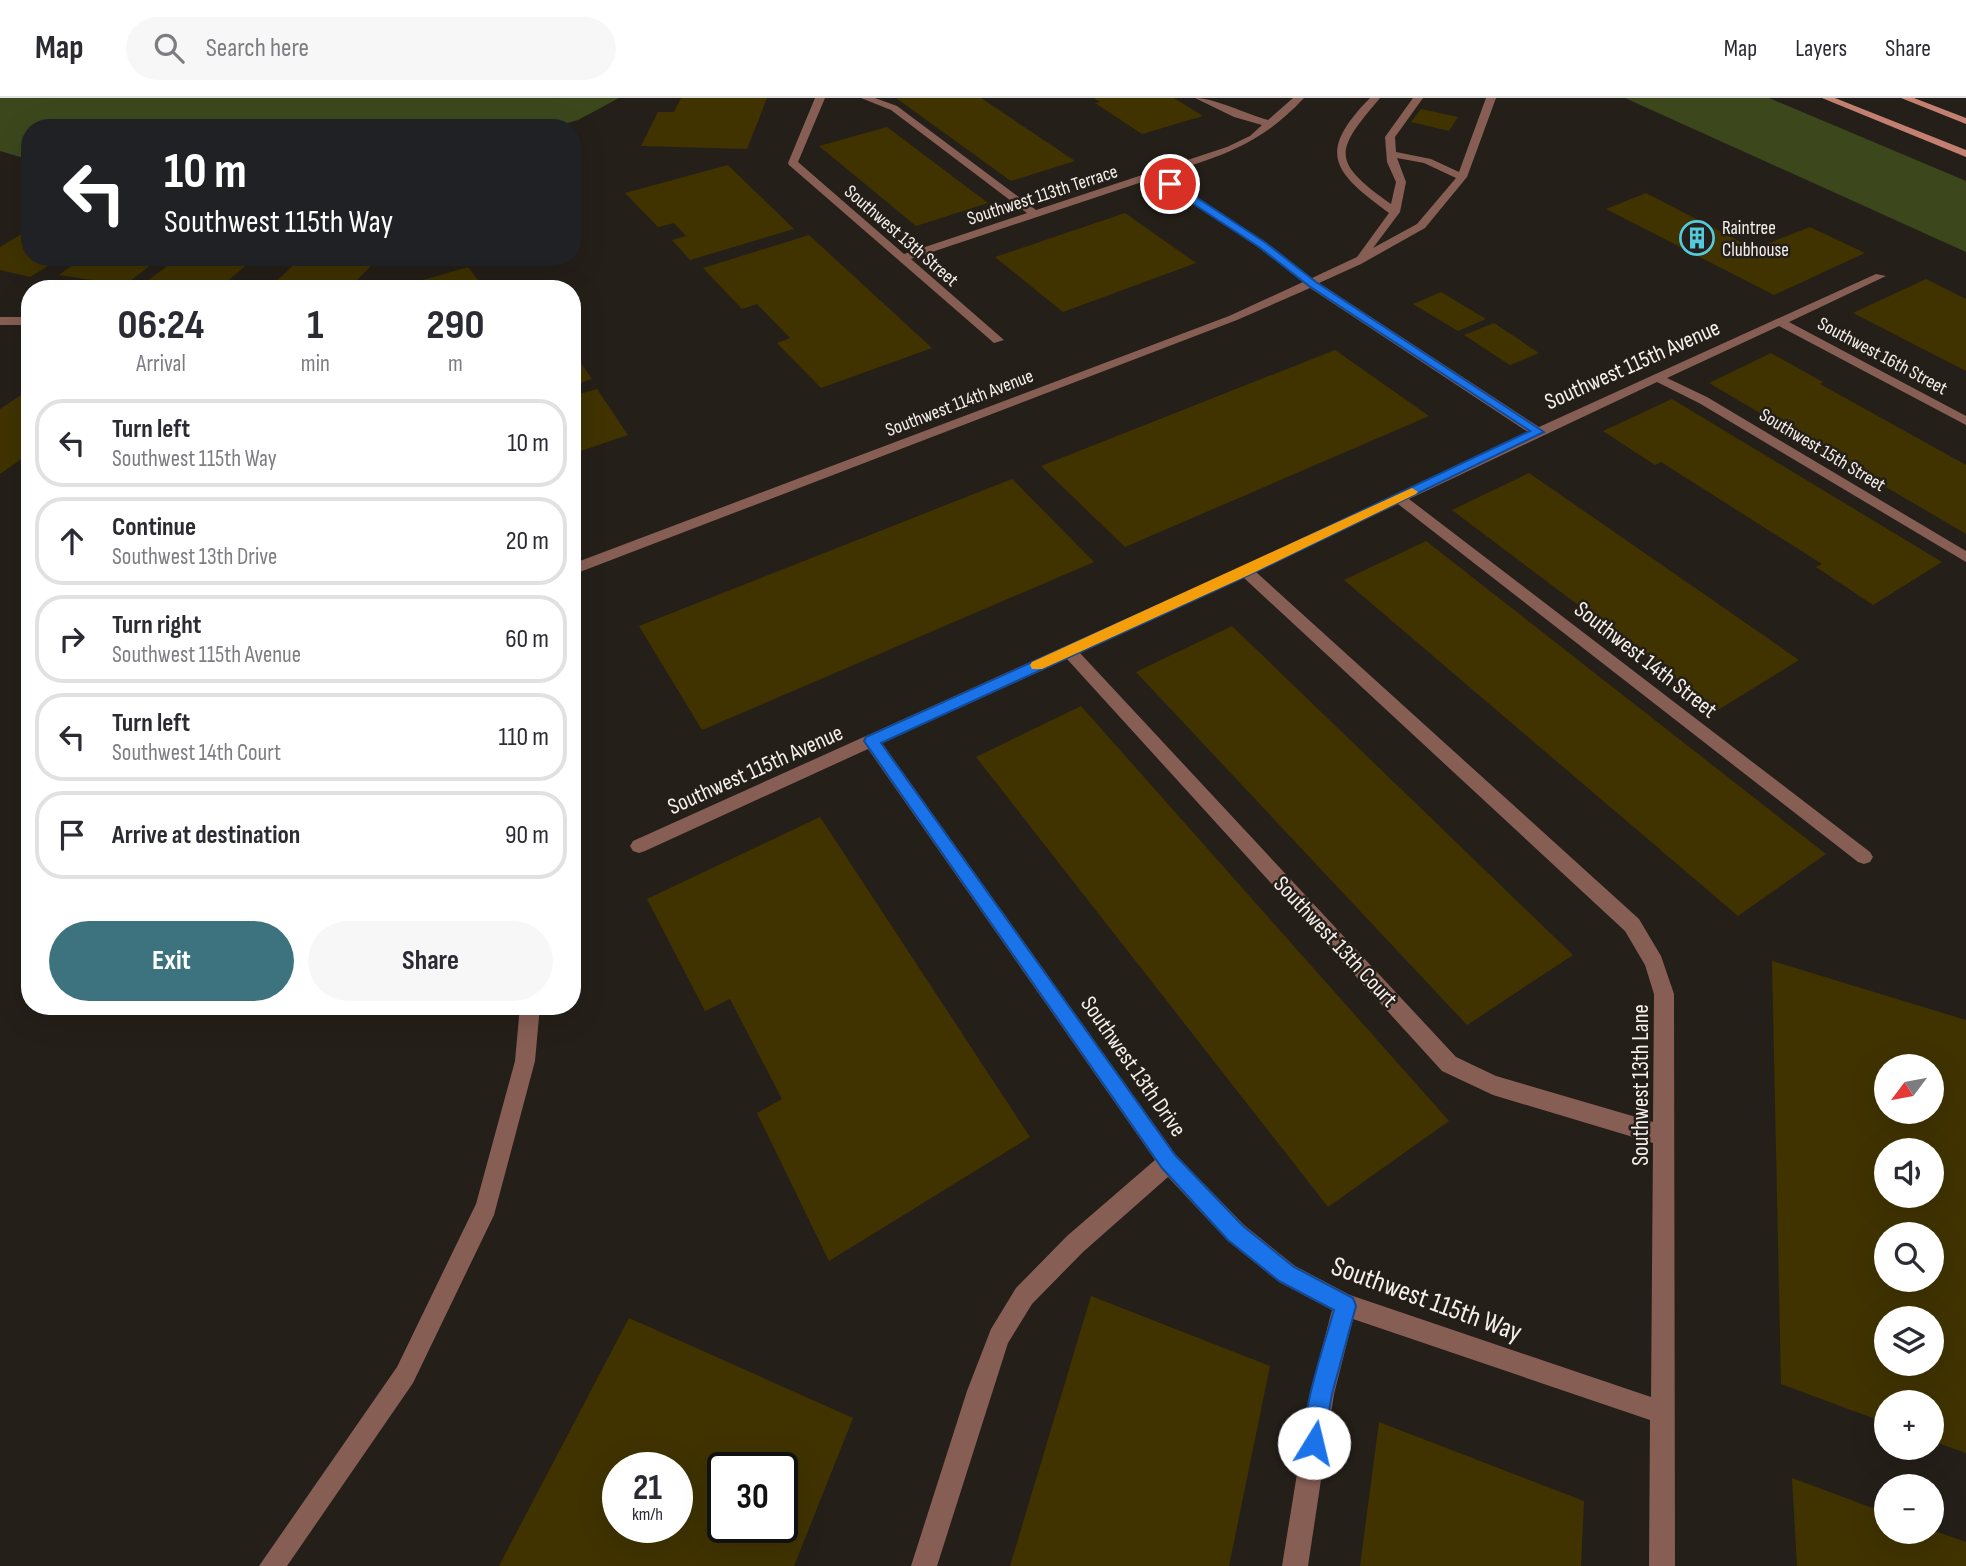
<!DOCTYPE html>
<html lang="en">
<head>
<meta charset="utf-8">
<style>
  body { margin:0; font-family:"Sofia Sans Condensed",sans-serif; background:#f7f7f7; color:#2b2b33; height:100vh; display:flex; flex-direction:column; font-size:26px; white-space:nowrap }
  * { box-sizing:border-box; margin:0 }
  p { font-size:23px; color:#7c7c81 }
  .icon { flex:none; width:38px; height:38px; fill:none; stroke:currentColor; stroke-width:2; stroke-linecap:round; stroke-linejoin:round }
  .map { position:relative; flex:1; overflow:hidden }
  .sheet { position:absolute; left:21px; top:182px; width:560px; height:735px; display:flex; flex-direction:column; background:#fff; border-radius:28px; box-shadow:0 7px 28px #0002 }
  .sheet>* { flex:none }
  .guide { position:absolute; left:21px; top:21px; width:560px; height:147px; border-radius:28px; box-shadow:0 7px 28px #0002; background:#202124; color:#fff; overflow:hidden }
  .needle { width:46px; rotate:238deg }
  .fabs { position:absolute; left:1874px; top:956px; display:grid; gap:14px }
  .fabs a { display:grid; place-items:center; width:70px; height:70px; border-radius:50%; background:#fff; box-shadow:0 7px 28px #0002; font-size:35px }
  .speed { position:absolute; left:602px; top:1354px; display:flex; gap:14px; font-size:35px; font-weight:700; text-align:center }
  .speed>* { display:grid; place-content:center; width:91px; height:91px; border-radius:50%; background:#fff; box-shadow:0 7px 28px #0002; line-height:1 }
  .speed small { font-size:18px; font-weight:400 }
  .speed .limit { border:4px solid #111; border-radius:10px; background:#fff; color:#111 }
  .pin { position:absolute; display:grid; place-items:center; width:60px; height:60px; color:#fff; margin:-30px; border:4px solid #fff; border-radius:50%; box-shadow:0 2px 7px #0007 }
  .me { position:absolute; width:77px; margin:-38px; rotate:9deg; stroke-linejoin:round; filter:drop-shadow(0 0 5px #0008) }
  .turn { display:flex; align-items:center; gap:24px; height:147px; padding:0 28px; font-size:32px }
  .turn .icon { width:91px; height:91px; stroke-width:2.5 }
  .turn b { display:block; font-size:49px; line-height:60px }
  .eta { display:flex; justify-content:space-evenly; align-items:center; height:119px; text-align:center }
  .eta b { font-size:42px; font-weight:700; line-height:49px }
  .action { display:flex; gap:14px; margin-top:auto; padding:14px 28px }
  .action a { flex:1; height:80px; border-radius:42px; background:#3d737f; color:#fff; font-size:28px; font-weight:700; line-height:80px; text-align:center }
  .action a+a { background:#f7f7f7; color:#2b2b33 }
  ul { padding:0; list-style:none }
  li { display:flex; align-items:center; gap:21px; height:88px; margin:0 14px 10px; padding:0 14px; border:4px solid #e1e1e2; border-radius:28px }
  li div { flex:1 }
  li b { display:block; font-size:26px }
  li em { font-style:normal }
  header { display:flex; align-items:center; gap:42px; box-sizing:border-box; height:98px; padding:0 35px; background:#fff; border-bottom:2px solid #e1e1e2 }
  header strong { font-size:33px }
  nav { display:flex; gap:38px; margin-inline-start:auto; font-size:24px }
  .search { width:490px; height:63px; background:#f7f7f7; display:flex; align-items:center; gap:18px; box-sizing:border-box; padding:0 24px; border-radius:38px; color:#7c7c81; font-size:26px }
  .map>svg:first-child { display:block }
  .water { fill:#3c481c }
  .building { fill:#403300; fill-rule:evenodd }
  .lines { fill:none; stroke-linecap:round; stroke-linejoin:round }
  .service { fill:#875e54; fill-rule:evenodd }
  .minor { fill:#875e54; fill-rule:evenodd }
  .secondary { fill:#c38071; fill-rule:evenodd }
  .route { fill:#1a73e8; stroke:#114b97; stroke-width:2 }
  .slow { fill:#f59e0b }
  .labels { text-anchor:middle; stroke-width:5; stroke-linejoin:round; paint-order:stroke }
  .far-street-label { font-size:19px; fill:#f5f0ec; stroke:#251f19 }
  .far-poi-label { font-size:19px; fill:#f5f0ec; stroke:#251f19; text-anchor:start }
  .street-label { font-size:23px; fill:#f5f0ec; stroke:#251f19 }
  .near-street-label { font-size:28px; fill:#f5f0ec; stroke:#251f19 }
</style>
</head>
<body>
<header>
<strong>Map</strong>
<div class="search"><svg class="icon" aria-label="search" viewBox="0 0 24 24"><circle cx="10" cy="10" r="6"/><path d="M15 15l6 6"/></svg>Search here</div>
<nav><a>Map</a><a>Layers</a><a>Share</a></nav>
</header>
<div class="map">
<svg width="1966" height="1468" viewBox="0 0 1966 1468">
  <rect width="100%" height="100%" fill="#251f19"/>
  <path class="water" d="M0,0H619L578,22L551,30H30V62L0,53Z
    M1625,0H1769L1966,83V154Z"/>
  <path class="building" d="M681,0H767L747,51L641,48L658,14H674Z
    M896,0H981L1075,63L1011,83Z
    M1094,0H1174L1203,18L1142,36L1095,5L1100,4Z
    M1421,11L1458,19L1449,33L1411,24Z
    M887,29L988,105L916,128L819,48Z
    M728,67L794,131L690,162L672,142L686,138L674,125L658,129L625,95Z
    M1646,95L1754,151L1810,129L1865,155L1774,197L1606,111Z
    M1125,115L1196,165L1063,214L995,159Z
    M30,131V159H63L30,179L0,172V149Z
    M809,137L932,250L821,290L777,245L790,240L757,206L742,211L703,170Z
    M83,159H161L125,187L59,177Z
    M179,159H256L218,191H164L142,187Z
    M302,159H380L348,191H268Z
    M468,169L485,191H397L396,190Z
    M1926,181L1966,201V273L1853,215Z
    M1441,194L1486,221L1458,233L1413,206Z
    M1494,225L1539,255L1510,267L1464,237Z
    M1335,252L1429,318L1125,449L1041,368Z
    M572,253L592,281L572,288Z
    M1771,255L1823,284L1820,286L1966,367V436L1709,285Z
    M30,291V355L0,376V311Z
    M597,291L628,337L572,356V298Z
    M1672,301L1942,464L1873,507L1816,469L1822,466L1661,364L1655,367L1603,333Z
    M1529,375L1799,562L1718,612L1452,412Z
    M1012,381L1094,464L702,632L639,528Z
    M1426,443L1826,756L1738,818L1344,482Z
    M1232,528L1573,857L1467,927L1136,574Z
    M1081,608L1449,1023L1328,1109L976,659Z
    M820,719L1030,1039L829,1163L757,1015L782,1001L730,901L705,913L647,801Z
    M1772,863L1966,922V1355L1932,1343V1304H1886V1325L1781,1286ZM1886,968H1932V1013H1886ZM1886,1052H1932V1097H1886ZM1886,1136H1932V1181H1886ZM1886,1220H1932V1265H1886Z
    M1091,1198L1270,1268L1229,1468H1010Z
    M629,1220L853,1320L794,1468H499ZM618,1370H677V1430H618ZM723,1370H782V1430H723Z
    M1379,1324L1584,1403L1581,1468H1360Z
    M1792,1380L1886,1415V1433L1932,1432L1966,1444V1468H1797Z"/>
  <g class="lines">
    <path class="service" d="M520,908H540L535,963L494,1117L413,1285L287,1468H259L397,1269L476,1106L515,963Z"/>
    <path class="minor" d="M815,0H825L798,64L904,156L1027,115L891,12L861,0H875L897,8L1036,112L1227,49L1250,38L1262,27L1234,19L1195,0C1215,0 1246,16 1268,22L1293,0H1304C1259,48 1222,57 1163,77L1266,145L1312,180L1357,159L1389,115C1333,74 1316,55 1370,0H1380C1335,53 1330,63 1391,106L1396,84L1387,64L1385,39L1413,0H1423L1395,39L1396,54L1431,61L1459,74L1486,0H1496L1467,79L1425,130L1361,166L1319,185L1539,329L1876,176L1886,178L1789,224L1966,318V327L1779,228L1667,280L1707,299L1966,453V464L1699,305L1657,284L1409,401L1870,754L1873,759L1870,764L1864,766L1858,764L1398,406L1256,474L1639,821L1661,858L1674,896L1675,1468H1649L1650,1322L1353,1221L1334,1296L1308,1468H1282L1310,1296L1332,1212L1279,1184L1228,1143L1168,1079L1083,1154L1032,1206L1008,1245L937,1468H911L967,1293L991,1231L1016,1190L1067,1138L1155,1062L868,651L645,753L639,755L633,753L630,748L633,743L1241,469L1528,334L1310,190L1237,222L572,477V466L1229,218L1303,184L1258,149L1154,80L911,161L1004,242L994,245L789,67L788,65ZM1397,60L1424,65L1456,80L1417,126L1373,150L1400,114L1406,84ZM1244,480L1625,833L1645,867L1654,896L1653,1024L1496,978L1456,959L1080,555ZM1067,561L1442,973L1493,997L1653,1045L1651,1299L1350,1197L1295,1168L1244,1127L1176,1057L882,645Z
      M0,219H30V227H0Z"/>
    <path class="secondary" d="M1822,0H1835L1966,52V59Z
      M1901,0H1914L1966,20V26Z"/>
  </g>
  <path class="route" d="M1166,84H1173L1266,145L1316,184L1544,334L1251,476L881,645L1175,1057L1243,1128L1294,1169L1353,1200L1356,1208L1332,1296L1322,1353L1314,1356L1306,1353C1296,1328 1326,1241 1334,1212L1279,1183L1228,1142L1162,1070L864,643L866,639L1241,470L1530,333L1309,188L1259,149L1166,88Z"/>
  <path class="slow" d="M1412,390L1418,394L1416,396L1251,476L1042,571H1032L1030,567L1032,564Z"/>
  <defs>
    <g id="building-ring" transform="scale(1.75)"><circle r="9.5" fill="#251f19" stroke="#54cadd" stroke-width="1.5"/><path d="M-4-6H4V6H1V3H-1V6H-4ZM-2.5-4.3h1.7v1.8h-1.7ZM.8-4.3h1.7v1.8H.8ZM-2.5-1h1.7V.8h-1.7ZM.8-1h1.7V.8H.8Z" fill="#54cadd"/></g>
  </defs>
  <g fill-rule="evenodd">
    <use href="#building-ring" x="1697" y="140"/>
  </g>
  <g class="labels">
    <g class="far-street-label">
      <text transform="translate(1042 96) rotate(-18)" y="7">Southwest 113th Terrace</text>
      <text transform="translate(902 137) rotate(41)" y="7">Southwest 13th Street</text>
      <text transform="translate(1883 257) rotate(28)" y="7">Southwest 16th Street</text>
      <text transform="translate(959 304) rotate(-21)" y="7">Southwest 114th Avenue</text>
      <text transform="translate(1823 351) rotate(31)" y="7">Southwest 15th Street</text>
    </g>
    <g class="far-poi-label">
      <text x="1722" y="136">Raintree<tspan x="1722" dy="22">Clubhouse</tspan></text>
    </g>
    <g class="street-label">
      <text transform="translate(1632 266) rotate(-24)" y="8">Southwest 115th Avenue</text>
      <text transform="translate(1646 561) rotate(38)" y="8">Southwest 14th Street</text>
      <text transform="translate(755 671) rotate(-24)" y="8">Southwest 115th Avenue</text>
      <text transform="translate(1336 843) rotate(47)" y="8">Southwest 13th Court</text>
      <text transform="translate(1134 968) rotate(55)" y="8">Southwest 13th Drive</text>
      <text transform="translate(1640 987) rotate(-90)" y="8">Southwest 13th Lane</text>
    </g>
    <g class="near-street-label">
      <text transform="translate(1427 1200) rotate(20)" y="10">Southwest 115th Way</text>
    </g>
  </g>
</svg>
<div class="fabs">
<a><svg class="needle" viewBox="-14 -14 28 28"><path d="M0-13l5 13h-10z" fill="#e53935"/><path d="M0 13l5-13h-10z" fill="#7c7c81"/></svg></a>
<a><svg class="icon" aria-label="sound" viewBox="0 0 24 24"><path d="M4 9h4l5-4v14l-5-4H4zM17 9q2 3 0 6"/></svg></a>
<a><svg class="icon" aria-label="search" viewBox="0 0 24 24"><circle cx="10" cy="10" r="6"/><path d="M15 15l6 6"/></svg></a>
<a><svg class="icon" aria-label="layers" viewBox="0 0 24 24"><path d="M12 4l9 5-9 5-9-5zM3 14l9 5 9-5"/></svg></a>
<a>+</a>
<a>−</a>
</div>
<div class="speed"><div>21<small>km/h</small></div><div class="limit">30</div></div>
<div class="pin" style="left:1170px;top:86px;background:#d93025"><svg class="icon" aria-label="arrive" viewBox="0 0 24 24"><path d="M6 21V4h12l-3 4 3 4H6"/></svg></div>
<svg class="me" style="left:1314px;top:1345px" viewBox="-20 -20 40 40"><circle r="19" fill="#fff"/><path d="M0-13L10 11 0 6-10 11z" fill="#1a73e8"/></svg>
<div class="guide">
<div class="turn"><svg class="icon" aria-label="left" viewBox="0 0 24 24"><path d="M17 20v-9H6M10 6l-5 5 5 5"/></svg><div><b>10 m</b>Southwest 115th Way</div></div>
</div>
<section class="sheet">
<div class="eta">
<div><b>06:24</b><p>Arrival</p></div>
<div><b>1</b><p>min</p></div>
<div><b>290</b><p>m</p></div>
</div>
<ul>
<li><svg class="icon" aria-label="left" viewBox="0 0 24 24"><path d="M17 20v-9H6M10 6l-5 5 5 5"/></svg><div><b>Turn left</b><p>Southwest 115th Way</p></div><em>10 m</em></li>
<li><svg class="icon" aria-label="ahead" viewBox="0 0 24 24"><path d="M12 20V5M6 11l6-6 6 6"/></svg><div><b>Continue</b><p>Southwest 13th Drive</p></div><em>20 m</em></li>
<li><svg class="icon" aria-label="right" viewBox="0 0 24 24"><path d="M7 20v-9h11M14 6l5 5-5 5"/></svg><div><b>Turn right</b><p>Southwest 115th Avenue</p></div><em>60 m</em></li>
<li><svg class="icon" aria-label="left" viewBox="0 0 24 24"><path d="M17 20v-9H6M10 6l-5 5 5 5"/></svg><div><b>Turn left</b><p>Southwest 14th Court</p></div><em>110 m</em></li>
<li><svg class="icon" aria-label="arrive" viewBox="0 0 24 24"><path d="M6 21V4h12l-3 4 3 4H6"/></svg><div><b>Arrive at destination</b></div><em>90 m</em></li>
</ul>
<div class="action"><a>Exit</a><a>Share</a></div>
</section>
</div>
</body>
</html>
